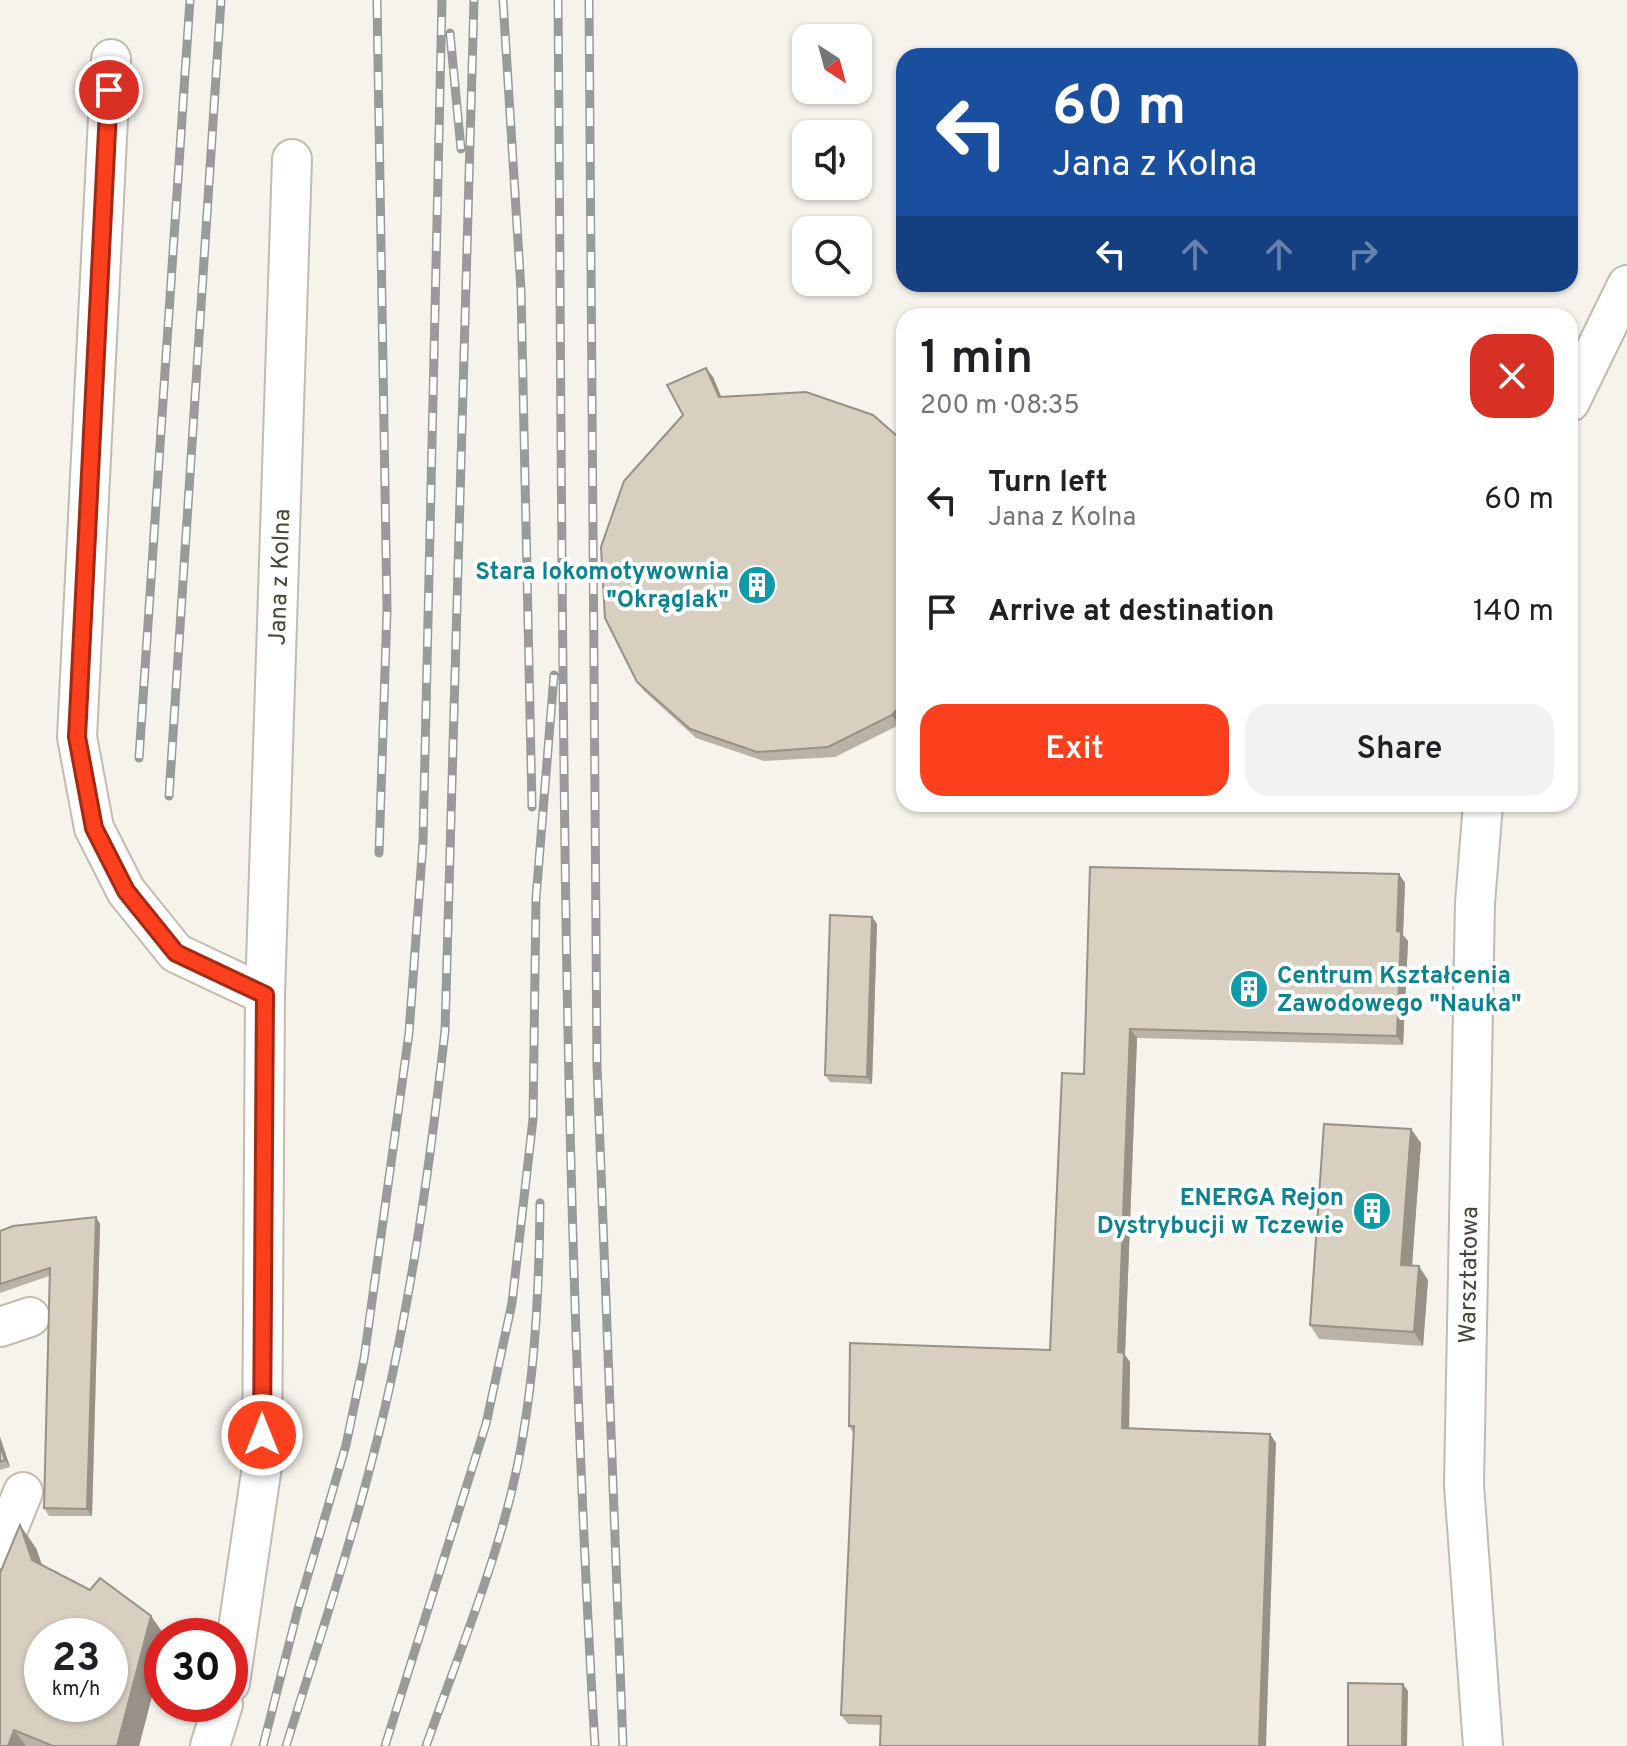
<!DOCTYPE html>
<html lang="en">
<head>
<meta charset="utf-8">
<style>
  body { margin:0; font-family:Overpass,sans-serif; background:#f2f2f2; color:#202124; height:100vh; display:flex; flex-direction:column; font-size:30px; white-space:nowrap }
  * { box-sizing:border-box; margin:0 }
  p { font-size:26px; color:#757577 }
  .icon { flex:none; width:44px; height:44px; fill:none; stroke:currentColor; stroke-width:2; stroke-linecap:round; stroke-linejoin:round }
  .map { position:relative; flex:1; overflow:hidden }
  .details { position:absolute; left:896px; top:308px; width:682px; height:504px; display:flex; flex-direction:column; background:#fff; border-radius:24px; box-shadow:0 2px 6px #0004 }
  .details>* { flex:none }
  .hud { position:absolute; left:896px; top:48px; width:682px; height:244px; border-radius:24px; box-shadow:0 2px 6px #0004; background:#1a4fa0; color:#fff; overflow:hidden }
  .needle { width:52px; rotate:144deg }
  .buttons { position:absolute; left:792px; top:24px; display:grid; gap:16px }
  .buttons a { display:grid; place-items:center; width:80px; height:80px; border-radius:16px; background:#fff; box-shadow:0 2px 6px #0004; font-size:40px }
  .speed { position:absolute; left:24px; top:1618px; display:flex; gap:16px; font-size:40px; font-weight:700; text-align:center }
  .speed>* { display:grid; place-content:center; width:104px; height:104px; border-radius:50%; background:#fff; box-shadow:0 2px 6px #0004; line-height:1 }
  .speed small { font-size:20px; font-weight:400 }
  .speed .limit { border:12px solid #d22; background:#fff; color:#111 }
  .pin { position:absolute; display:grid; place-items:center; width:68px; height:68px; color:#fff; margin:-34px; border:4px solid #fff; border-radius:50%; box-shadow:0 2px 8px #0007 }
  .me { position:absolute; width:88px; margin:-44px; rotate:0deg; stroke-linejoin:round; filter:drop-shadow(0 0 6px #0008) }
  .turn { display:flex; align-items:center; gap:28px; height:168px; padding:0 24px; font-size:36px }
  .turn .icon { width:104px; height:104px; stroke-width:2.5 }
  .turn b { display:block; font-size:56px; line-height:68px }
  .lanes { display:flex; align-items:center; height:76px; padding:0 24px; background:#0003; justify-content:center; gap:40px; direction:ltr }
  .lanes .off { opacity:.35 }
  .round { display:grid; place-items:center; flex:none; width:84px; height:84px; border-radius:24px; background:#f2f2f2 }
  .summary { display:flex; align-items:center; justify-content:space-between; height:136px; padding:0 24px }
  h1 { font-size:48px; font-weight:600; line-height:60px }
  .cta { display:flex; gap:16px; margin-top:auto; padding:16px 24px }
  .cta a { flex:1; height:92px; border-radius:24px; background:#fc3f1d; color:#fff; font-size:32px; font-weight:600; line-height:92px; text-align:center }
  .cta a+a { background:#f2f2f2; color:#202124 }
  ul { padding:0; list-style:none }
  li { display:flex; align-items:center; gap:24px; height:112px; padding:0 24px }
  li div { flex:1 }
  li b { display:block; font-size:30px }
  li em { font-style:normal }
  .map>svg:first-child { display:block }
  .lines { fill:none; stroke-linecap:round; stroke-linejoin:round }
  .street-casing { stroke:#c2bbae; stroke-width:42 }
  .street { stroke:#fff; stroke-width:38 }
  .rail-casing { stroke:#9a9a9a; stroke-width:9 }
  .rail { stroke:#fff; stroke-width:6; stroke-dasharray:18; stroke-linecap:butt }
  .wall { fill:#bab2a6 }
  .shaded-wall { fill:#979187 }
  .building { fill:#d8cfc1; stroke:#979187; stroke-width:2; fill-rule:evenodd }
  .route-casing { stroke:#a42913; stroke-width:20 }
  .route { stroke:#fc3f1d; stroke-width:14 }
  .labels { text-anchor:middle; stroke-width:8; stroke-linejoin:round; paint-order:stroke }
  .culture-label { font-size:24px; font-weight:bold; fill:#0d838f; stroke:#fff; text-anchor:end }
  .street-label { font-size:24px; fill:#4b4439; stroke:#fff }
</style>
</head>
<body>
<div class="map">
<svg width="1627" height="1746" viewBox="0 0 1627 1746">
  <rect width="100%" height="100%" fill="#f6f3ec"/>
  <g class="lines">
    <g class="street-casing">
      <path id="street" d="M111,59L77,737L94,828L126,891L176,953L265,995
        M1570,402L1627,285
        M0,1327L30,1317
        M0,1549L23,1492
        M230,1683L262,1466L265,995L292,159
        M210,1746L223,1704
        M1483,1746L1464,1485L1475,903L1483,804"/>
    </g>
    <use href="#street" class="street"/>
    <g class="rail-casing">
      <path id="rail" d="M377,0L387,610L379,853
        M503,0L521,290L532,807
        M558,0C563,582 560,1165 595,1746
        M589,0L597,1066L623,1746
        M450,33L461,149
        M139,758L190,0
        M169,796L221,0
        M263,1746L298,1609L346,1445L364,1359L409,1033L423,842L442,0
        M286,1746C314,1657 343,1569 367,1479C407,1333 428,1181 445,1031L474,0
        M385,1746L486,1424L512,1303L533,1119L536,898L554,675
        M426,1746C455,1664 489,1582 510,1498C534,1402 539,1302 540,1203"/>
    </g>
    <use href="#rail" class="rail"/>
  </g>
  <path class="wall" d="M713,377L721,396L899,725L835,757L764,761L696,738L644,691L637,682L683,415Z
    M1090,867L1399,874L1405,883L1403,935L1408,941L1403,1045L1137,1038L1125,1355L1130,1362L1129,1428L1270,1434L1276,1443L881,1725L848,1724L841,1715L854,1434L849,1426L1050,1350L1084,1074Z
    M872,917L877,924L872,1084L830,1082L825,1075Z
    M1411,1129L1421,1143L1412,1266L1428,1280L1423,1346L1319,1339L1310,1325Z
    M96,1217L100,1224L92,1516H49L44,1508L49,1276L0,1293V1231Z
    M0,1437L10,1467L0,1470Z
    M36,1548L42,1565L90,1590L151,1616L165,1636H162V1658L139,1746H0Z"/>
  <path class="shaded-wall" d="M706,368L713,377L725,406L719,397Z
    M904,702V719L899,725L892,715Z
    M1399,874L1405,883L1403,935L1408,941L1403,1045L1397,1036V931Z
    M872,917L877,924L872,1084L867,1077Z
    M1130,1029L1137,1038L1125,1355L1130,1362L1129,1437L1122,1428L1118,1352Z
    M1411,1129L1421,1143L1411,1279L1401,1265Z
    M96,1217L100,1224L92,1516L87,1509Z
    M1419,1266L1428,1280L1423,1346L1414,1332Z
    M1270,1434L1276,1443L1266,1746H1259Z
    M0,1437L10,1467L5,1460L0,1445Z
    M20,1525L36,1548L48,1582L32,1560Z
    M151,1616L165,1636H162V1658L139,1746H117Z
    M1403,1684L1408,1691L1407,1746H1402Z
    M14,1730L26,1746H8Z"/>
  <path class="building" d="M706,368L719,397L806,392L873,415L904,442V702L892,715L828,747L757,752L690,729L637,682L605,618L601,547L624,481L683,415L667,385Z
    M1090,867L1399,874L1397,931L1401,932L1397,1036L1130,1029L1118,1352L1124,1353L1122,1428L1270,1434L1259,1746H880L881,1716L841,1715L854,1426H849L850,1343L1050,1350L1062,1073L1084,1074Z
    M830,915L872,917L867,1077L825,1075Z
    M1324,1124L1411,1129L1401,1265L1419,1266L1414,1332L1310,1325Z
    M96,1217L87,1509L44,1508L50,1268L0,1284V1231L13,1226Z
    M0,1445L5,1460L0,1462Z
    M20,1525L32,1560L90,1590L100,1578L151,1616L117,1746H53L14,1730L8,1746H0V1573ZM42,1636H110V1704H42Z
    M1348,1683L1403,1684L1402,1746H1348Z"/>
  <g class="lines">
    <g class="route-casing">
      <path id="route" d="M109,90L77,737L94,828L126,891L176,953L265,995L262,1435"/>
    </g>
    <use href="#route" class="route"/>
  </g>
  <defs>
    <g id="building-disc" transform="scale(2)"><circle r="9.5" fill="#0f9aa8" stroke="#fff"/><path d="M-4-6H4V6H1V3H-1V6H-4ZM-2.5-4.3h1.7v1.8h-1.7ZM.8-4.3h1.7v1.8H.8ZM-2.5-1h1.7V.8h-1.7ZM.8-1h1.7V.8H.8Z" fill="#fff"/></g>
  </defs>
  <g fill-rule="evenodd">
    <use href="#building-disc" x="757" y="585"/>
    <use href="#building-disc" x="1249" y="989"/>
    <use href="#building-disc" x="1372" y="1211"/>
  </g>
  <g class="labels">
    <g class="culture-label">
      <text x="729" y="579">Stara lokomotywownia<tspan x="729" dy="28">"Okrąglak"</tspan></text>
      <text x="1277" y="983" text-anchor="start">Centrum Kształcenia<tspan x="1277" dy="28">Zawodowego "Nauka"</tspan></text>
      <text x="1344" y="1205">ENERGA Rejon<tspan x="1344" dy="28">Dystrybucji w Tczewie</tspan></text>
    </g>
    <g class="street-label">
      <text transform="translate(279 577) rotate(-88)" y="8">Jana z Kolna</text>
      <text transform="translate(1468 1275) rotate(-89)" y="8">Warsztatowa</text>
    </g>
  </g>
</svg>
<div class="buttons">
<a><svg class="needle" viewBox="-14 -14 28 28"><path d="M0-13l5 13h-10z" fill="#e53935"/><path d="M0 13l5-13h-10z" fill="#757577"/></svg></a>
<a><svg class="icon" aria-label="sound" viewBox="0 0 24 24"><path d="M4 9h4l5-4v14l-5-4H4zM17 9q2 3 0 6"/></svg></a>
<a><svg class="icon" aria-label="search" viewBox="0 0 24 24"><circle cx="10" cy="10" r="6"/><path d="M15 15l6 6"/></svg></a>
</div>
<div class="speed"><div>23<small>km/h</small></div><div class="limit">30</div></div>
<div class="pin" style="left:109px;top:90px;background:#d93025"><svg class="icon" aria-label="arrive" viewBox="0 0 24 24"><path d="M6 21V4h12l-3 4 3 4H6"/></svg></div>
<svg class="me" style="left:262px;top:1435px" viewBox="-20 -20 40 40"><circle r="17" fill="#fc3f1d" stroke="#fff" stroke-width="3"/><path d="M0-11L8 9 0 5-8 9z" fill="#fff"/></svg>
<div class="hud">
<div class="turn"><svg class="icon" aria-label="left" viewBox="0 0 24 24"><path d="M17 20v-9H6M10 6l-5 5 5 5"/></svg><div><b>60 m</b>Jana z Kolna</div></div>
<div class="lanes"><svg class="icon" aria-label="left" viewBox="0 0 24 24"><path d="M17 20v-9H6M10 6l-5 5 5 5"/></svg><svg class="icon off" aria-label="ahead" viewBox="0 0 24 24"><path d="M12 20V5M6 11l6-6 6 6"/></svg><svg class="icon off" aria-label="ahead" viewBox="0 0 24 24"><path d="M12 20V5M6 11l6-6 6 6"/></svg><svg class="icon off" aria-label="right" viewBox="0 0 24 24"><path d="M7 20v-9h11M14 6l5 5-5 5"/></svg></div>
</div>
<section class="details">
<div class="summary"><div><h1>1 min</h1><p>200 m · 08:35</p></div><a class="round" style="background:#d93025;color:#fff"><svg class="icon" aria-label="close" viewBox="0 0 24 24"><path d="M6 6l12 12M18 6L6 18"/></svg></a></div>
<ul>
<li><svg class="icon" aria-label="left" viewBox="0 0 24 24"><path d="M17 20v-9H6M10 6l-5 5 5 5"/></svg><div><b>Turn left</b><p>Jana z Kolna</p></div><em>60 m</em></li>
<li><svg class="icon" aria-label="arrive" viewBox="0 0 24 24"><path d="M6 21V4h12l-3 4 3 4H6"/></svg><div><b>Arrive at destination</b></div><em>140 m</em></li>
</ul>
<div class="cta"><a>Exit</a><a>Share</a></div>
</section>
</div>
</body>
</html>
